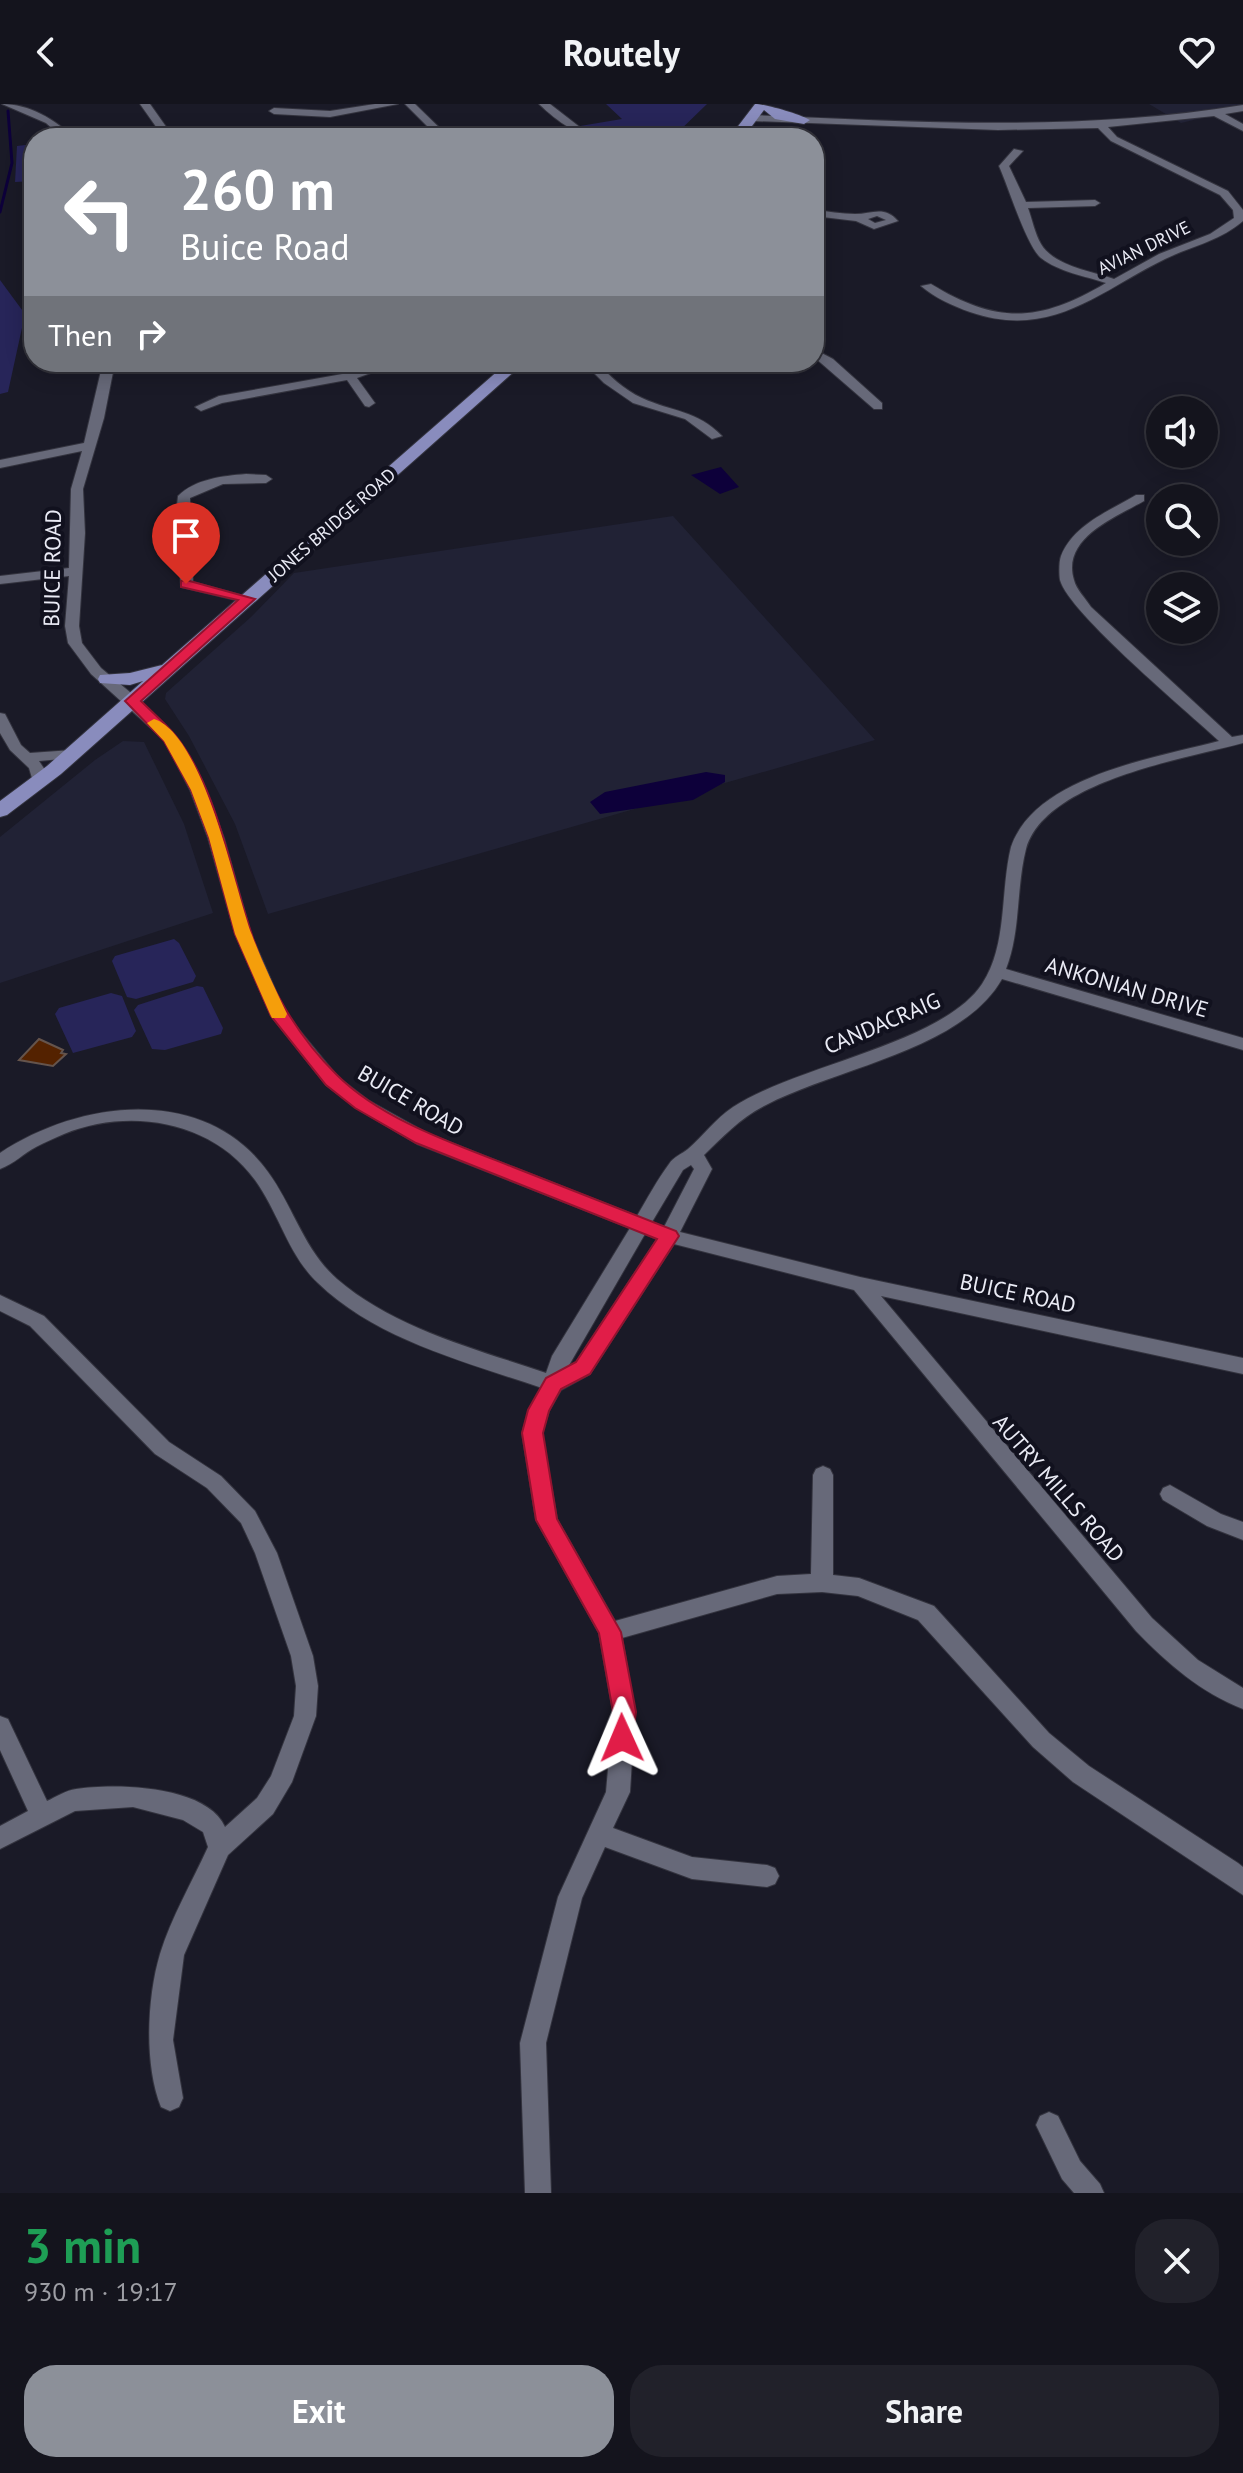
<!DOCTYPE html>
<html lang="en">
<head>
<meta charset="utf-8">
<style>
  body { margin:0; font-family:"PT Sans",sans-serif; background:#21212a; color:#f1f3f6; height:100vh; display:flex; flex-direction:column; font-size:30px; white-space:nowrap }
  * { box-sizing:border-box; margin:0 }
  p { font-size:26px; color:#9d9ea4 }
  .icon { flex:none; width:44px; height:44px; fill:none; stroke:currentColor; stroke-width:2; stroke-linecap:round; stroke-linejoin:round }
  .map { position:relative; height:2089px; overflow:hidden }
  .details { display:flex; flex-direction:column; background:#14141d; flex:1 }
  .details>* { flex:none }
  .banner { position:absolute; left:24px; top:24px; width:800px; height:244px; border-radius:32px; box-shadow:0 4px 20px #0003,0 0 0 2px #33333b; background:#8c9099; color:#fff; overflow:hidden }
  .fabs { position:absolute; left:1146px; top:292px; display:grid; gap:16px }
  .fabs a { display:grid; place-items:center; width:72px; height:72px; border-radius:50%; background:#14141d; box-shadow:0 4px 20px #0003,0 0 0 2px #33333b; font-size:40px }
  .pin { position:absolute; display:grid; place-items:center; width:68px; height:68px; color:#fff; margin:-82px -34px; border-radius:50% 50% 50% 0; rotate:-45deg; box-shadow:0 0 8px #0007 }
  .pin .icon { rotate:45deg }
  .me { position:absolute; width:88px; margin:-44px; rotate:359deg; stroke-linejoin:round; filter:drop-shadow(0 0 6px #0008) }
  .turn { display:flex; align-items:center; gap:28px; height:168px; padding:0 24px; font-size:36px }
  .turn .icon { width:104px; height:104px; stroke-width:2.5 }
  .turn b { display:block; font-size:56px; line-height:68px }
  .then { display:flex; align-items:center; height:76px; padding:0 24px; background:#0003; gap:16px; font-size:30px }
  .round { display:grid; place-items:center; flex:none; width:84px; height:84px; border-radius:32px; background:#21212a }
  .head { display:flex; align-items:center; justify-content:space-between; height:136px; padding:0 24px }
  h1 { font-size:48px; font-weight:800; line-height:60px; color:#1e9e55 }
  .primary-button { display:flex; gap:16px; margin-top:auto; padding:16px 24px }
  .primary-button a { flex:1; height:92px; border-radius:32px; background:#8c9099; color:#fff; font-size:32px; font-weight:800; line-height:92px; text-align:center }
  .primary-button a+a { background:#21212a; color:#f1f3f6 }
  header { display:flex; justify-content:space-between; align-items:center; height:104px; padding:0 24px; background:#14141d; font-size:36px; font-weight:800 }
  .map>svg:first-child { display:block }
  .built { fill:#212235 }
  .green { fill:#272559 }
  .water { fill:#0d003a }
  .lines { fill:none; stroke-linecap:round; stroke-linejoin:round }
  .stream { stroke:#0d003a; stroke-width:3 }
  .building { fill:#542200; stroke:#65544c; stroke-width:2 }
  .minor-casing { stroke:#33333e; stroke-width:2 }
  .major-casing { stroke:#33333e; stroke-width:2 }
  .minor { fill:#676979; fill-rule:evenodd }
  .major { fill:#898cbd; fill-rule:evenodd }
  .route { fill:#e11d48; stroke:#92132f; stroke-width:2 }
  .slow { fill:#f59e0b }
  .labels { text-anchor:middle; stroke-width:8; stroke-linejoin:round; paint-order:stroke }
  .far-street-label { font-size:18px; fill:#eaebf5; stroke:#11111e }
  .street-label { font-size:22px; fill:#eaebf5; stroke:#11111e }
</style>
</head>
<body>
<header><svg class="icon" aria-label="back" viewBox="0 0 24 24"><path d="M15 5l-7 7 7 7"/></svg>Routely<svg class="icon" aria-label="heart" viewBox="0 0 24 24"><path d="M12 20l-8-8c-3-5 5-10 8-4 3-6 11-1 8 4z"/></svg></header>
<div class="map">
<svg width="1243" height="2089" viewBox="0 0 1243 2089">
  <rect width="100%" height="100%" fill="#1a1a27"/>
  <path class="built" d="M1149,0H1243V4L1181,19Z
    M673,412L875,636L268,810L235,720L189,632L165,595L166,589L251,513L294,469Z
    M123,637L144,638L184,720L213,809L0,879V733L95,656Z"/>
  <path class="green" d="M606,0H707L672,34H622L580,22L622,15Z
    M34,40V77L15,78L17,42Z
    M0,176L25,210L8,288L0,290Z
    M174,835L179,839L196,872L193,878L136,895L127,893L112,857L115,852Z
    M197,882L203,883L223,924L221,930L165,946L152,945L134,906L138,901Z
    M111,889L122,892L136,927L132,933L73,949L55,910L59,904Z"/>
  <path class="water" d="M721,363L739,383L720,390L691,371Z
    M706,668L725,671V678L693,696L600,710L590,698L605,688Z"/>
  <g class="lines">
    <path class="stream" d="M0,108L12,59L8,7"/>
  </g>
  <path class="building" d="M39,935L63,946L61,949L66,950L53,962L19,956Z"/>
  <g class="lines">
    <g class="minor-casing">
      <path id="minor" d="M2,0C29,0 55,15 74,34H63L46,19Z
        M140,0H150L174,34H164Z
        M375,0H398L330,13L274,10L269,7L274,4L330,7Z
        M405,0H415L450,34H439Z
        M539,0H550L581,24L606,34C579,34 558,18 539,0Z
        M1243,1V7L1225,10L1243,20V27L1214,12L1108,23L1117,33L1228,87L1243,106V117C1220,137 1192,142 1165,155C1098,188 1051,236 970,208C953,202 935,194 921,182L931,180C998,221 1040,218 1106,179C1085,172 1059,168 1041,154C1027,143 1008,82 999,62L1014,45L1023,47L1009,62L1026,98L1095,96L1100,99L1095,102L1028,104C1032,115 1035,130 1041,140C1054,162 1091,167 1114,175L1159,150L1210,130L1234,114L1233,106L1220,91L1111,37L1098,24L998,26L752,17L747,14L752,11C917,18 1079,28 1243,1Z
        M814,106C827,107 842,110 855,110C872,110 884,101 898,117L874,125L856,117L814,112ZM877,112L886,116L875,119L868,115Z
        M814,245L833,255L882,299V305H874L814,253Z
        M103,258H115L104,314L83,385L85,429L79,522L82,539L101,564L137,594L177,634L206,686L224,734L251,830L286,910L338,973L368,996L429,1030L637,1112C647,1095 657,1076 669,1060C673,1053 682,1050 688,1045C703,1032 715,1015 733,1003C797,961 942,940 982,880C1008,841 1000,787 1011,743C1035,672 1155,654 1219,637C1188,608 1069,509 1060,476C1059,470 1059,457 1061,452C1073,421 1109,407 1136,391H1144V397C1116,413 1061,434 1074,476C1076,485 1086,495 1091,503L1232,633L1243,631V639C1184,655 1045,677 1026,745C1016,784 1021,826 1006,865L1243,934V946L1002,875C962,946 836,964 766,1001C740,1014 724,1032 704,1051L712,1065L680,1128L860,1173L1243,1254V1270L881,1192L1152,1514L1198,1556L1243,1584V1605C1201,1589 1167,1559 1136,1527L854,1186L674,1140L590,1270L561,1286L549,1307L542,1329L557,1415L615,1517L777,1472L811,1470L813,1371L816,1365L823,1362L830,1365L833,1371V1471L859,1474L934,1502L1049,1629L1089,1662L1238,1759L1243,1763V1791L1073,1678L1033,1643L918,1516L858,1492L822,1488L777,1490L622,1534L635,1608L630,1688L613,1724L692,1753L767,1761L775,1764L779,1772L775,1780L767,1783L692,1775L605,1743L582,1794L546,1939L551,2089H525L520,1939L558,1793L606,1688L613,1608L599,1529L536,1416L522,1329L529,1306L542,1284C466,1258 377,1236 318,1179C288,1151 279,1109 255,1076C212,1017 130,1003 64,1030C55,1034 45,1038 36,1043C24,1049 14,1060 0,1065V1049C80,996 205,980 268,1068C293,1102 304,1146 337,1175C395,1225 476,1245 546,1269L552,1252L630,1124L417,1040L356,1004L326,981L271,912L235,830L208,734L190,686L164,636L91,570L68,539L65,522L69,472L0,480V472L69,464L71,385L82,347L0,364V356L84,339ZM691,1061L694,1065L664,1123L652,1118L683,1066ZM645,1130L657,1135L576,1258L568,1263Z
        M383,258H401L357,274L375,299L369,303L365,302L347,276L222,299L201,307L195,303L219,292L348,269Z
        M583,258H596C609,271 624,286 642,294C672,308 697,306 722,332L712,335L685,315L633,299L604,279Z
        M246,370L266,371L272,375L266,379L223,380L190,394L193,478L255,495L248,499L181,483L176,410L178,392C195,375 222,372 246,370Z
        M0,609L5,610L21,641L30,649L72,646L79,650L72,654L39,657L45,666L47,678L44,681H34L29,664L10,646L0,629Z
        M0,1191L44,1212L169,1338L221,1372L255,1407L277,1449L313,1552L318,1582L316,1612L292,1678L273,1710L228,1751L184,1851L173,1936L183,1994L179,2003L170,2007L161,2003C144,1961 147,1893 160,1850C171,1814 192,1778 208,1743L203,1728L183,1716L133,1703L75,1707L0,1745V1722L28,1707L0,1646V1612L8,1615L47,1697C56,1693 66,1686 76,1685C114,1679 207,1681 225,1723L257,1694L271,1672L294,1612L296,1582L291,1552L255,1449L241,1419L207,1384L155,1350L30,1222L0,1207Z
        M1170,1381L1221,1410L1243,1418V1436L1207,1422L1163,1396L1160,1390L1163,1384Z
        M1049,2008L1058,2012L1080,2057L1100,2080L1104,2089H1074L1062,2075L1036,2021L1040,2012Z"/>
    </g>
    <g class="major-casing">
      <path id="major" d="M755,0C766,0 802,11 810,16L804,20L775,15L764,6L743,34H729Z
        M508,258H525L61,670L7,711L0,713V697L47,662L143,577L130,581L100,579L98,575L100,571L130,569L162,561Z"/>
    </g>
    <use href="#minor" class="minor"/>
    <use href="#major" class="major"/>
  </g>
  <path class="route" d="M186,476L255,495L141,597C152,608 165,619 175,631C217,683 230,766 251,828C268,881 297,932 337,971C382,1016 455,1040 513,1063C567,1084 622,1106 676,1127L679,1132L590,1270L561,1285L549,1307L543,1329L557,1415L621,1528L636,1608L631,1642L622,1645L614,1642L611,1634L613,1608L599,1529L536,1416L522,1329L528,1306L546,1274L576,1258L657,1135L416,1039L355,1004L326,981L271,912L235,830L209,734L191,686L164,637L125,597L238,496L181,483V477Z"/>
  <path class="slow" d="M154,615C204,631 235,786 252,831C262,858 275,884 287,910L285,914H272L270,910L235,830L209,734L191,686L164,637L147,619Z"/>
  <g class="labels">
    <g class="far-street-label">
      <text transform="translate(1144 144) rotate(-26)" y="6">AVIAN DRIVE</text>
      <text transform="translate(332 421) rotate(-41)" y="6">JONES BRIDGE ROAD</text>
    </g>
    <g class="street-label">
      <text transform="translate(52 464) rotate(-89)" y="8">BUICE ROAD</text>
      <text transform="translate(1127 883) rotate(16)" y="8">ANKONIAN DRIVE</text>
      <text transform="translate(882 919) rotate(-23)" y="8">CANDACRAIG</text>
      <text transform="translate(411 996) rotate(30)" y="8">BUICE ROAD</text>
      <text transform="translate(1018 1189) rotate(12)" y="8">BUICE ROAD</text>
      <text transform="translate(1059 1384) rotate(49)" y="8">AUTRY MILLS ROAD</text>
    </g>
  </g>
</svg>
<div class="fabs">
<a><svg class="icon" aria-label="sound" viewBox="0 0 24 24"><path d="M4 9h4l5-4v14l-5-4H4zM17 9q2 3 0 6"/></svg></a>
<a><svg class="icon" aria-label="search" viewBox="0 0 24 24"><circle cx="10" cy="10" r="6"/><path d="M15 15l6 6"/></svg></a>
<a><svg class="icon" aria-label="layers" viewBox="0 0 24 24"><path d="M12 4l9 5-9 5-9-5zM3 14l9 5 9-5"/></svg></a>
</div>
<div class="pin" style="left:186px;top:480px;background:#d93025"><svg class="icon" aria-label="arrive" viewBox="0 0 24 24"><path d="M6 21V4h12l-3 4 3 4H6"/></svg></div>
<svg class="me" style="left:622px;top:1634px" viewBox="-20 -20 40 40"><path d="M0-17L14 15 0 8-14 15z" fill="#e11d48" stroke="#fff" stroke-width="4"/></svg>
<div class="banner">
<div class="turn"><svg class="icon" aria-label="left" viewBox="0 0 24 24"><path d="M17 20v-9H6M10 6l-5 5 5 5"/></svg><div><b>260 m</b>Buice Road</div></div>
<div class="then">Then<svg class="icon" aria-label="right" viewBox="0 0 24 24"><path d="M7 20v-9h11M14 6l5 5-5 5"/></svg></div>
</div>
</div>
<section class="details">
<div class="head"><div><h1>3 min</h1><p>930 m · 19:17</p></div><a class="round"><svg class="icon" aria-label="close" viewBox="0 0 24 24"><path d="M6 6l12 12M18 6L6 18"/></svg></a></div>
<div class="primary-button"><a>Exit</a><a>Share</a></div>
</section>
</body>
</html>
